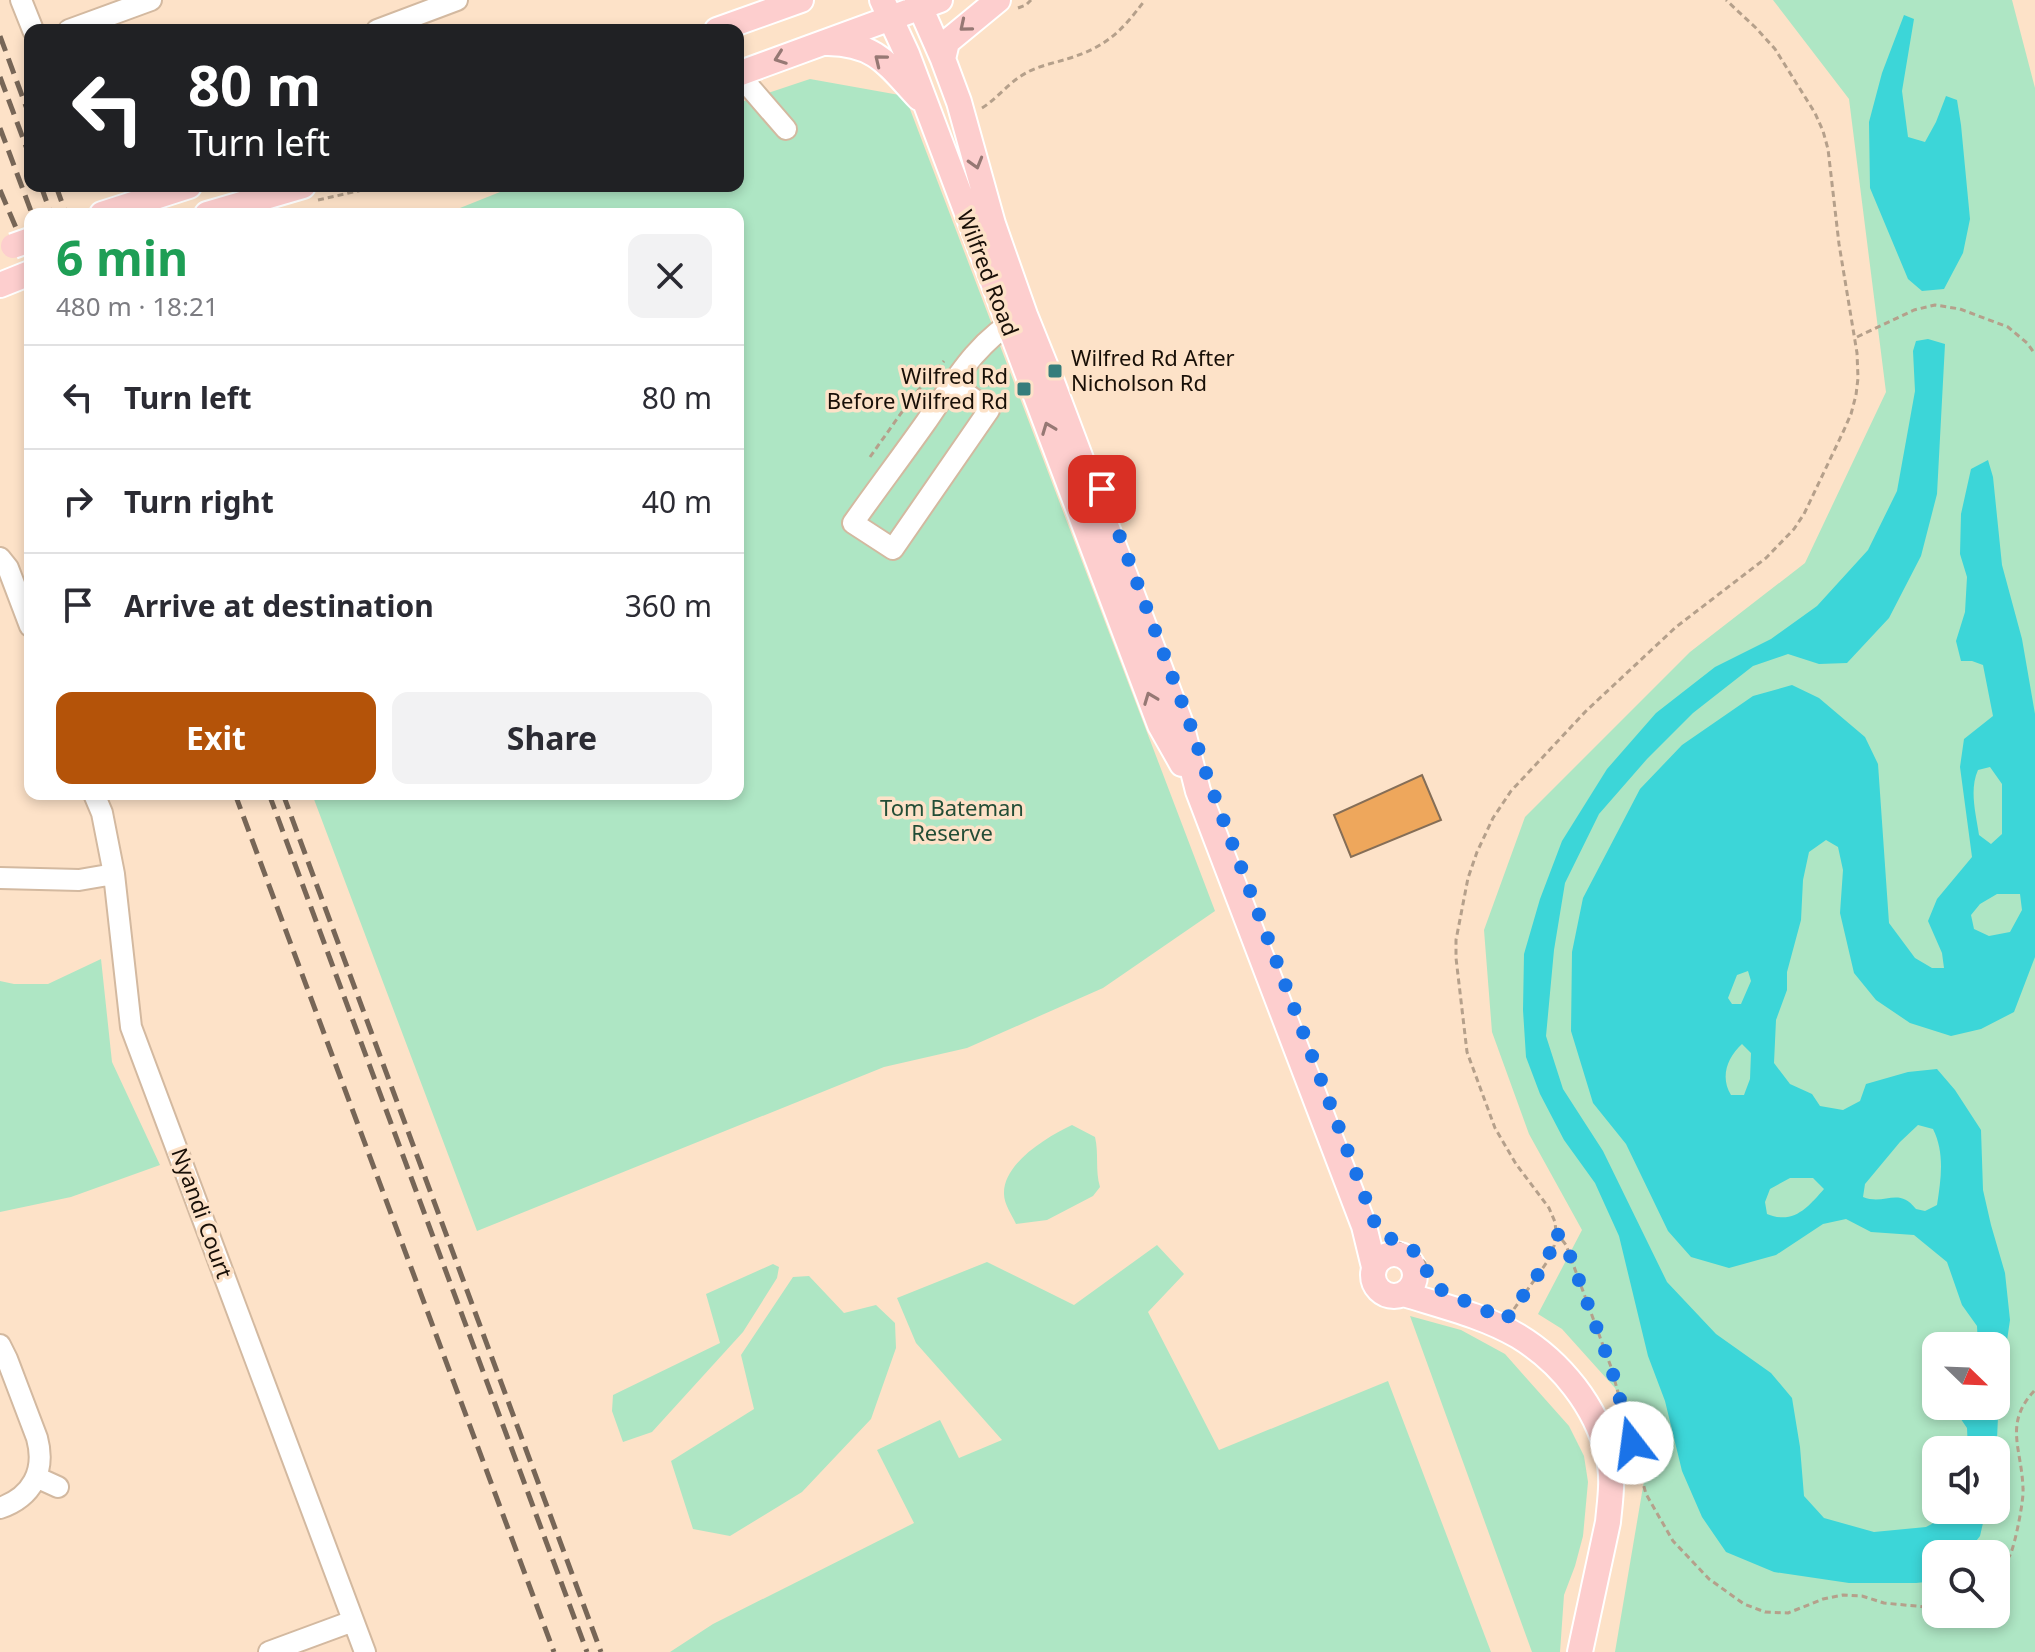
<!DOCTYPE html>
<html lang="en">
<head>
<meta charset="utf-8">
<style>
  body { margin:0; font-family:"Noto Sans",sans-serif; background:#f2f2f3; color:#2b2b33; height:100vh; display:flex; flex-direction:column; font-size:30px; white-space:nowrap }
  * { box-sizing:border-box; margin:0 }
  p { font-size:26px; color:#7c7c81 }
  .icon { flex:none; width:44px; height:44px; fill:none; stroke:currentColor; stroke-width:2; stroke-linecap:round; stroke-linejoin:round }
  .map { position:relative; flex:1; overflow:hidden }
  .side { position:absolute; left:24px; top:208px; width:720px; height:592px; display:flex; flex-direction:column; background:#fff; border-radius:16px; box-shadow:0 4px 12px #0003 }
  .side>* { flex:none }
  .hud { position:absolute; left:24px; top:24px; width:720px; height:168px; border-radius:16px; box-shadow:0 4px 12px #0003; background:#202124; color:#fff; overflow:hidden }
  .needle { width:52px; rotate:113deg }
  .buttons { position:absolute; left:1922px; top:1332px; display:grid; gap:16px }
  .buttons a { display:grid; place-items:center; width:88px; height:88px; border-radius:16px; background:#fff; box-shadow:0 4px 12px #0003; font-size:40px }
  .pin { position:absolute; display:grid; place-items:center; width:68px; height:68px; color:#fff; margin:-34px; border-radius:16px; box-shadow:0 4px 12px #0006 }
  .me { position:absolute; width:88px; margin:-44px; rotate:345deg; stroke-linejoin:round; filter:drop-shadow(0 0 6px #0008) }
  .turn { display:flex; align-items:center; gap:28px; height:168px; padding:0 32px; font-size:36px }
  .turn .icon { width:104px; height:104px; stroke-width:2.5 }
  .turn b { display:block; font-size:56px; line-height:68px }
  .round { display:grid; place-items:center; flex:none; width:84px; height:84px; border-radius:16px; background:#f2f2f3 }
  .head { display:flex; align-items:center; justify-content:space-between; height:136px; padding:0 32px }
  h1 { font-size:48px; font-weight:700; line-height:60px; color:#1e9e55 }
  .cta { display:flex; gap:16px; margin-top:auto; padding:16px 32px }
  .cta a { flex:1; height:92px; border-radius:16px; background:#b45309; color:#fff; font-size:32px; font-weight:700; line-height:92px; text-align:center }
  .cta a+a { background:#f2f2f3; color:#2b2b33 }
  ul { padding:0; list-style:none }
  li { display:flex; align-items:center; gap:24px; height:104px; padding:0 32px; border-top:2px solid #e1e1e2 }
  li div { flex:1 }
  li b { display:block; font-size:30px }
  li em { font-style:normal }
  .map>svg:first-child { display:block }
  .green { fill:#aee6c4; fill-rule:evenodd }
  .water { fill:#3cd6d8; fill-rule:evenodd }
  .building { fill:#eea75c; stroke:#856e57; stroke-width:2 }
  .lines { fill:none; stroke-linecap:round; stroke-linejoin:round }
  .minor-casing { stroke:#d3b9a0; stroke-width:24 }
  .major-casing { stroke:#fff; stroke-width:28 }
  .path { stroke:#b5a08b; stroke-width:3; stroke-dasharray:6 4; stroke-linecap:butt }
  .minor { stroke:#fff; stroke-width:20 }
  .major { stroke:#fdcece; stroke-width:24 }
  .rail { stroke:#776657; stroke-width:5; stroke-dasharray:16 8; stroke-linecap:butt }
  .major-bridge-casing { stroke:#fff; stroke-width:28; stroke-linecap:butt }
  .major-bridge { stroke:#fdcece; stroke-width:24 }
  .oneway { stroke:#967874 }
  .route { stroke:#1a73e8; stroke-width:14; stroke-dasharray:0 25.2 }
  .poi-dot { fill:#357d7b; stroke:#fde2c8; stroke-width:3 }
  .labels { text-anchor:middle; stroke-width:7; stroke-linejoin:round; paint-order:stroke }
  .street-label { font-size:22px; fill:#180f07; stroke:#fde2c8 }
  .poi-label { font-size:22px; fill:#180f07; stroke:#fde2c8; text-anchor:start }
  .park-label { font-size:22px; fill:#234d36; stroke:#fde2c8 }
</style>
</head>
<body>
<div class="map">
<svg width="2035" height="1652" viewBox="0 0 2035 1652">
  <rect width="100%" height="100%" fill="#fde2c8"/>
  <path class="green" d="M1773,0H2012L2035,88V1652H1615L1646,1469L1615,1388L1562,1329L1538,1314L1582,1230L1529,1134L1492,1032L1484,930L1525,817L1690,652L1805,563L1886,392L1849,99ZM1936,1346H1996V1406H1936ZM1936,1450H1996V1510H1936ZM1936,1554H1996V1614H1936Z
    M810,79L905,96L1215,911L1103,988L967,1048L884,1067L477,1231L312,794H738V214H445L515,186H738V103Z
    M101,959L112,1062L160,1165L71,1197L0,1212V981L14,984H48Z
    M1072,1125L1095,1137C1099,1154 1095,1170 1100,1187L1093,1196L1047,1220L1016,1224C1012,1215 1004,1204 1004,1194C1003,1163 1047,1137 1072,1125Z
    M1157,1245L1184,1274L1148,1312L1219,1450L1388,1381L1491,1652H670L713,1624L914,1523L877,1450L940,1420L959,1458L1002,1440L916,1343L897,1298L987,1262L1074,1305Z
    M773,1264L779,1267L777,1278L743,1332L652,1432L623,1442L612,1411L613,1395L720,1343L706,1294Z
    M809,1276L844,1313L876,1305L895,1323L896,1348L871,1419L802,1492L730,1536L693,1529L671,1461L754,1409L741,1355L793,1277Z
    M1410,1316L1461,1330L1505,1354L1569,1426L1584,1456L1588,1482L1583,1536L1575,1566L1564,1595L1560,1652H1532Z"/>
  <path class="water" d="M1904,15L1914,19L1902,91L1908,137L1925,142L1936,122L1946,96L1957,100L1961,125L1970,219L1963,253L1944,289L1922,291L1908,279L1870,188L1869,122L1882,73Z
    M1928,339L1945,344L1937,494L1921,556L1889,618L1847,663L1819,664L1788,654L1753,666L1693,713L1647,759L1599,814L1565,883L1554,950L1546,1036L1563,1089L1603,1151L1667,1282L1716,1334L1771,1373L1792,1398L1800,1447L1804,1496L1824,1518L1874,1532L1926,1527L1958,1510H1986L1980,1536L1966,1554H1936V1581L1916,1583H1849L1774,1572L1726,1552L1702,1517L1682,1471L1665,1401L1648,1356L1619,1236L1595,1183L1564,1140L1540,1094L1526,1057L1523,1010L1524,954L1540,899L1562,841L1607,769L1656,713L1715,667L1771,639L1817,606L1868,550L1897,491L1915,391L1913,351L1916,341Z
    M1988,460L1993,477L2002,565L2022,639L2035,714V957L2014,1012L1981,1029L1951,1036L1910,1023L1876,1000L1854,973L1840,913L1843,870L1838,847L1826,840L1809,852L1803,880L1801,920L1787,972V990L1776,1020L1774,1063L1790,1084L1812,1094L1820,1106L1843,1110L1860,1101L1866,1084L1908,1072L1937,1069L1955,1090L1981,1130L1983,1190L1991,1225L2005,1273L2010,1320L1999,1395L1996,1461V1450H1968L1967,1428L1952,1406H1996V1346H1978L1977,1326L1962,1305L1947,1262L1914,1235L1871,1232L1846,1219L1823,1224L1776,1255L1729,1268L1691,1257L1668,1231L1626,1144L1593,1103L1571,1031L1572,952L1583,898L1640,789L1682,745L1753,696L1792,685L1819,698L1865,737L1878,764L1889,923L1915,958L1932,968H1944L1942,953L1928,921L1937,899L1972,857L1960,767L1964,739L1993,716L1983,665L1972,661H1961L1956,641L1965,612L1967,577L1960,554L1961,514L1971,469ZM1990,767L2002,784V834L1991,844L1979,835C1976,814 1969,790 1978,770ZM1997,894H2020L2022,910L2010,932L1989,936L1974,929L1971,915L1980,904ZM1748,971L1751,981L1741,1004H1732L1728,998L1737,975ZM1742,1044L1751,1053L1750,1079L1744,1095H1731C1720,1077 1727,1058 1742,1044ZM1918,1125L1933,1129C1945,1153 1941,1179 1937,1205L1925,1211L1916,1209C1898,1186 1885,1206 1863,1197L1865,1184L1900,1142ZM1790,1178H1813L1824,1189C1808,1207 1794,1225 1767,1214L1765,1202L1770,1189Z"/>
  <path class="building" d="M1422,775L1441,820L1351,857L1334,815Z"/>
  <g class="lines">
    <g class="minor-casing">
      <path id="minor" d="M21,0L33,30
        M69,30L151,0
        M377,30L457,0
        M738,79L747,84L786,129
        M953,384L989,410L893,549L853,523C877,489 902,456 926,422C953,383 978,339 1021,317
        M0,558L8,568L30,626
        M94,794L102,813L114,874L131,1027L365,1652
        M0,878L79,880L114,874
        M0,1345L7,1359L37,1438C46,1471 32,1497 0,1508
        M36,1477L58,1487
        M269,1652L353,1621"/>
    </g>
    <g class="major-casing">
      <path id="major" d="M882,0L907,54L1160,725L1182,764
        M917,0L943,59L959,102L993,224L1025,315L1052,382L1181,724L1198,791L1364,1226L1374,1267
        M717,30L801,0
        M828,43C877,44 888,65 919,98
        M943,59L947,42L998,0
        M738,74L940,0
        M102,214L189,186
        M207,214L303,186
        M0,285L30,273
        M1373 1275a21 21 0 1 1 42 0a21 21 0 1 1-42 0Z
        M1404,1294C1442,1306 1484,1316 1518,1336C1561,1362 1596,1406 1608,1455C1614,1477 1610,1500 1608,1522L1580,1652"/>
    </g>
    <path class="path" d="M1018,8L1026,5L1031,0
      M982,108C998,98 1009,82 1026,73C1038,66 1054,63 1067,59C1106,47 1121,32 1145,0
      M318,200L380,186
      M1857,337L1914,310L1935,305L1960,309L2008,327L2027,343L2035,354
      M988,385L1007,378
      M870,457L914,395L944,361
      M1556,1232L1566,1245L1611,1367L1646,1494L1673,1541L1709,1579L1744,1604L1765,1612L1788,1613L1823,1599L1843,1595L1862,1596L1884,1603L1936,1608
      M1390,1238L1416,1252L1425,1263L1430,1278
      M1514,1309L1547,1262L1554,1246L1556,1232L1555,1222L1549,1208L1516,1164L1495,1128L1467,1052L1456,958V940L1468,878L1477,852L1493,818L1511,791L1586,711L1676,627L1766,558L1794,529L1804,514L1844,430L1851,414L1856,395L1858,378L1857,353L1839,244L1828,149L1823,131L1815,113L1775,49L1756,28L1726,0
      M1996,1576C2001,1569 2006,1562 2010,1555C2015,1545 2024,1500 2023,1489C2022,1448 2003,1424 2035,1390"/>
    <use href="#minor" class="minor"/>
    <use href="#major" class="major"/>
    <path class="rail" d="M0,36L30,117
      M0,77L30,157
      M0,128L32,214
      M41,186L51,214
      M56,186L66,214
      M0,190L30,261
      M235,794L554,1652
      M269,794L587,1652
      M283,794L601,1652"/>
    <g class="major-bridge-casing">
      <path id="major-bridge" d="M13,246L30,240"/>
    </g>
    <use href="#major-bridge" class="major-bridge"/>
  </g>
  <defs><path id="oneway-chevron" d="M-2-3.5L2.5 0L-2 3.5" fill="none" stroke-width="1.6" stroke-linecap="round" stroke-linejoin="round" transform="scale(2)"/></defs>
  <g class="oneway">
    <use href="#oneway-chevron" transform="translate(965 26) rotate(140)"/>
    <use href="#oneway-chevron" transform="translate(780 58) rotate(160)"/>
    <use href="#oneway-chevron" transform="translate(880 60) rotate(-141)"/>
    <use href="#oneway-chevron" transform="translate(976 163) rotate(74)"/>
    <use href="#oneway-chevron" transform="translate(1048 428) rotate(-111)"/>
    <use href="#oneway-chevron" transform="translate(1150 698) rotate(-111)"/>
  </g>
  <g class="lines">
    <path class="route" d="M1102,489L1193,732L1208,779L1374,1221L1384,1235L1416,1252L1425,1263L1428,1276L1437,1288L1506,1320C1524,1292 1550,1266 1556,1232L1566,1245L1611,1367L1632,1443"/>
  </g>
  <g class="poi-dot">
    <rect x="1047" y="363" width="16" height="16" rx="4"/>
    <rect x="1016" y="381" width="16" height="16" rx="4"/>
  </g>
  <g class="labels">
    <g class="street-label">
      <text transform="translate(988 273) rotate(69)" y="8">Wilfred Road</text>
      <text transform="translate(202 1213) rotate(70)" y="8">Nyandi Court</text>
    </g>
    <g class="poi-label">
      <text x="1071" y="366">Wilfred Rd After<tspan x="1071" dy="25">Nicholson Rd</tspan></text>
      <text x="1008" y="384" text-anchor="end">Wilfred Rd<tspan x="1008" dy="25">Before Wilfred Rd</tspan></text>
    </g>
    <g class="park-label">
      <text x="952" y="816">Tom Bateman<tspan x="952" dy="25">Reserve</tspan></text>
    </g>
  </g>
</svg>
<div class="buttons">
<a><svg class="needle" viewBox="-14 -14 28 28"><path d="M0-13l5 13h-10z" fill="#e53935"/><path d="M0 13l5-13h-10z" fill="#7c7c81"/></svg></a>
<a><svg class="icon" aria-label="sound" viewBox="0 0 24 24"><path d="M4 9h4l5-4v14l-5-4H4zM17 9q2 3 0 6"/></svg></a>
<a><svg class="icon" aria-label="search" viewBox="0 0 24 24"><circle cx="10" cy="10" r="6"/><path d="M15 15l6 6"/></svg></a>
</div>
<div class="pin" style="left:1102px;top:489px;background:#d93025"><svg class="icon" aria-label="arrive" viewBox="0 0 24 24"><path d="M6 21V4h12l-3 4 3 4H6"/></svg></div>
<svg class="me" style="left:1632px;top:1443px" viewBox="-20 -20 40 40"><circle r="19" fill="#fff"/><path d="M0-13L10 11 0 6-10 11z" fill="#1a73e8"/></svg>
<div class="hud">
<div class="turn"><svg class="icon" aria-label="left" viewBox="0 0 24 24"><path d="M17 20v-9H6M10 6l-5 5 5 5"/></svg><div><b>80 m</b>Turn left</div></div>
</div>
<section class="side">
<div class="head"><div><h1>6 min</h1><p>480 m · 18:21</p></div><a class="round"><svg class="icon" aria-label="close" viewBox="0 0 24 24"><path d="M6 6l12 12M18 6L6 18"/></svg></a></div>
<ul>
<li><svg class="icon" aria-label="left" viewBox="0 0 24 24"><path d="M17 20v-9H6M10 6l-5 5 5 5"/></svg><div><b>Turn left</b></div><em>80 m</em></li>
<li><svg class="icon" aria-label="right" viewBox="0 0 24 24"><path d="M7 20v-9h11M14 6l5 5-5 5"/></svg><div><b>Turn right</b></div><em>40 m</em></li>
<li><svg class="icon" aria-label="arrive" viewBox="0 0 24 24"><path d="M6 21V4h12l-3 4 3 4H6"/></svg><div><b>Arrive at destination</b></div><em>360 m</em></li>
</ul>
<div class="cta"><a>Exit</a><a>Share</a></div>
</section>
</div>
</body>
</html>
